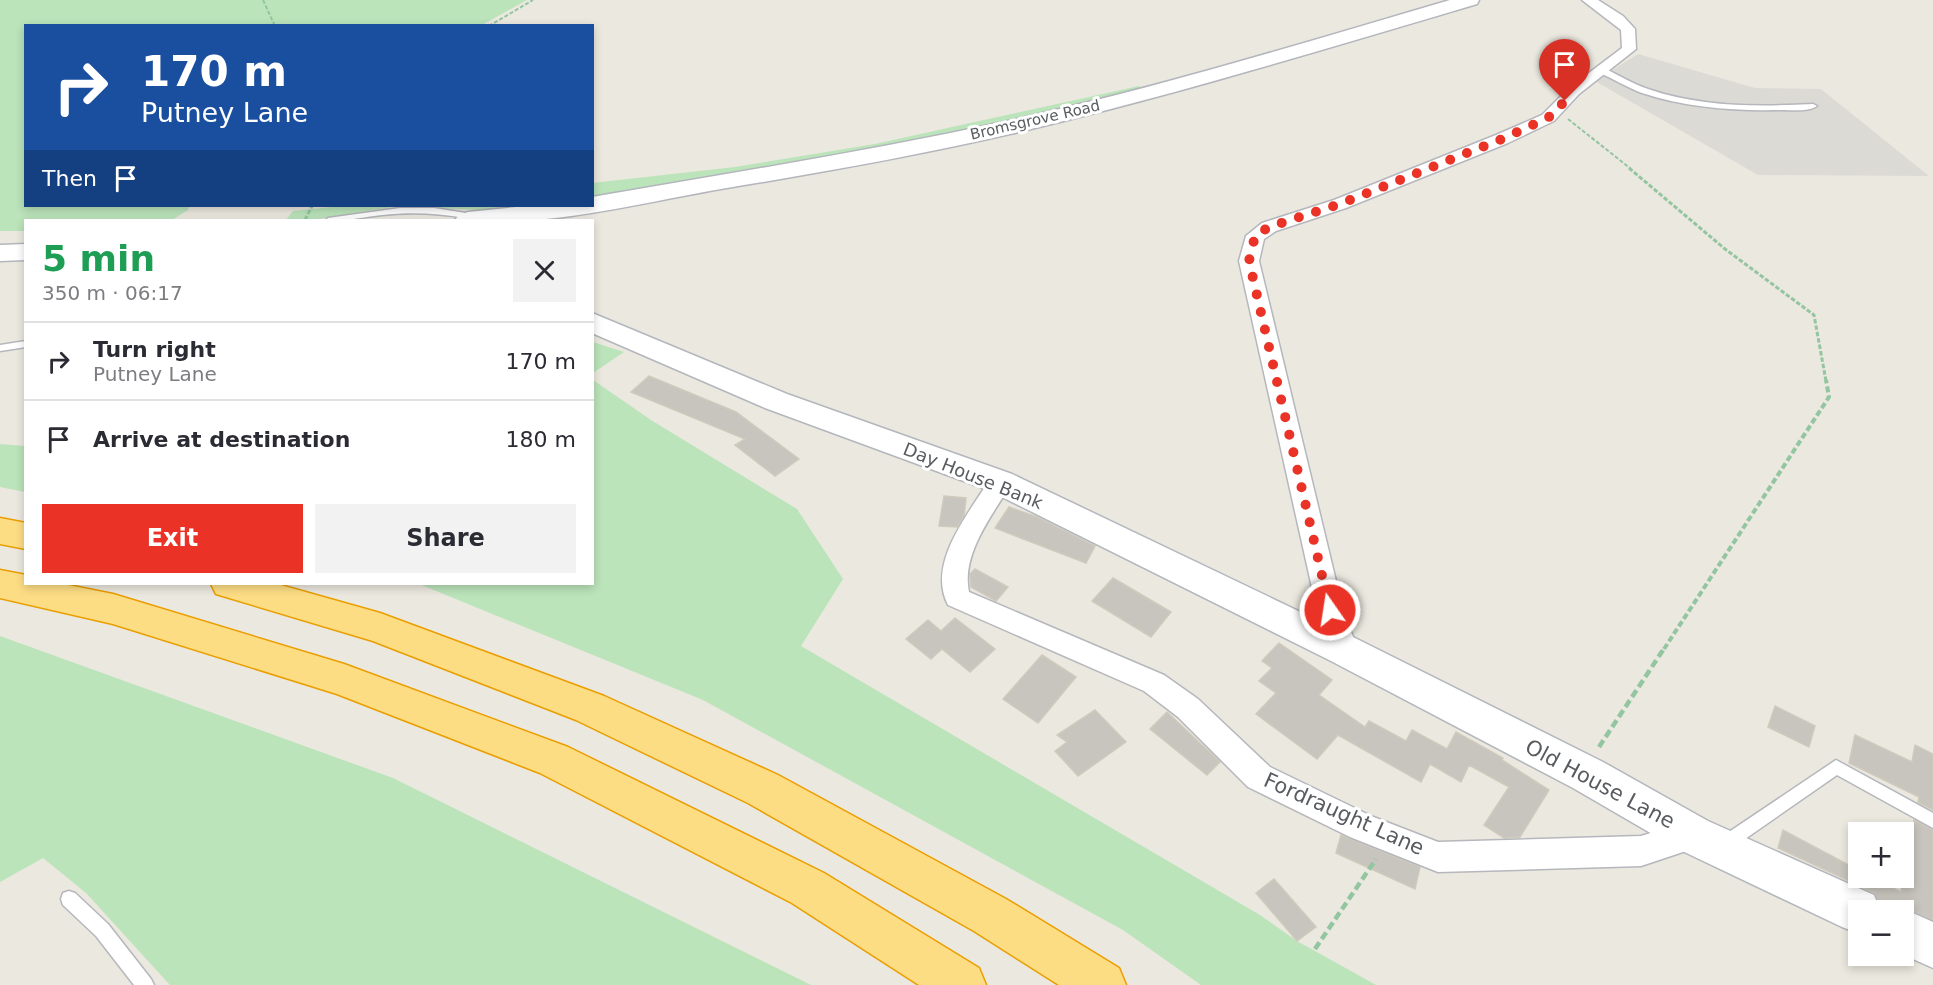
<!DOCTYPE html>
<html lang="en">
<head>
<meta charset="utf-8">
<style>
  body { margin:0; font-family:"DejaVu Sans",sans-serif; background:#f2f2f3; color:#2b2b33; height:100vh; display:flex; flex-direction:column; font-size:22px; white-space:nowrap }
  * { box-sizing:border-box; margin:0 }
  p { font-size:20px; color:#7c7c81 }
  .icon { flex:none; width:33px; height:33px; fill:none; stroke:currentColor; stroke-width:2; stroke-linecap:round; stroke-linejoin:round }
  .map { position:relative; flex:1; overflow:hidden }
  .sheet { position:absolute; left:24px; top:219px; width:570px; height:366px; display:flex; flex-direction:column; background:#fff; border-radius:0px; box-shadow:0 3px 9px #0003 }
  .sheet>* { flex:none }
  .guide { position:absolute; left:24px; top:24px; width:570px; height:183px; border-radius:0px; box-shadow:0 3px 9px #0003; background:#1a4fa0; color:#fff; overflow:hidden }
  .tools { position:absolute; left:1848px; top:822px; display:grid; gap:12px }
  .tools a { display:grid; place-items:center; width:66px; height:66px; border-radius:0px; background:#fff; box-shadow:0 3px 9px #0003; font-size:30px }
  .pin { position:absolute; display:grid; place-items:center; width:51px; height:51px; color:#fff; margin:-62px -26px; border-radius:50% 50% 50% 0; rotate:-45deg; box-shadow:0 0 6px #0007 }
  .pin .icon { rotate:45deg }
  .me { position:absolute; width:66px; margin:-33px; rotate:347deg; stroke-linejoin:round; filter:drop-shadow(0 0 4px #0008) }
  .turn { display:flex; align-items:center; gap:21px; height:126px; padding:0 18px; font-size:27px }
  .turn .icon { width:78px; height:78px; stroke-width:2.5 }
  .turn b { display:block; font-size:42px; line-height:51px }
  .then { display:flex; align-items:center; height:57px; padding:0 18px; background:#0003; gap:12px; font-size:22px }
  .round { display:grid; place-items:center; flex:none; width:63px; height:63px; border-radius:0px; background:#f2f2f3 }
  .headline { display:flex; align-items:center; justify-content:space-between; height:102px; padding:0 18px }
  h1 { font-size:36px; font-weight:700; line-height:45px; color:#1e9e55 }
  .button { display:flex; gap:12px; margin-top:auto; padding:12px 18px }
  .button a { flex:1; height:69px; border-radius:0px; background:#ea3326; color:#fff; font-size:24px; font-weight:700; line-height:69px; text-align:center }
  .button a+a { background:#f2f2f3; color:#2b2b33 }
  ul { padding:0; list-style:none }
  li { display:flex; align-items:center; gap:18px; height:78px; padding:0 18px; border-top:2px solid #e1e1e2 }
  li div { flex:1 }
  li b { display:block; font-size:22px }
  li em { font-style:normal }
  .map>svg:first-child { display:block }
  .industrial { fill:#dcdad4 }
  .green { fill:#bbe4ba }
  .building { fill:#c8c5be; stroke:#d0cabd; stroke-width:1.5 }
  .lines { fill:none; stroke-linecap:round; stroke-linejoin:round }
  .lane-casing { stroke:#b5b7bc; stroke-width:3 }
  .street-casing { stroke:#b5b7bc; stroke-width:3 }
  .secondary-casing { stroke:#b3b6bc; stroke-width:3 }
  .highway-casing { stroke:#ea9e00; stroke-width:3 }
  .path-far3 { stroke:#93c5a0; stroke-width:2; stroke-dasharray:4 2; stroke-linecap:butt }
  .path-far2 { stroke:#93c5a0; stroke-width:3; stroke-dasharray:4.5 2; stroke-linecap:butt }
  .path-far1 { stroke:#93c5a0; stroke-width:4; stroke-dasharray:6 3; stroke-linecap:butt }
  .path { stroke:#93c5a0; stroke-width:4.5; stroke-dasharray:8 4; stroke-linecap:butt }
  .lane { fill:#fff; fill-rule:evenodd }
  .street { fill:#fff; fill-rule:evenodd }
  .secondary { fill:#fff; fill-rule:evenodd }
  .highway { fill:#fddd84; fill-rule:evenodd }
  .route { stroke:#ea3326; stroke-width:10; stroke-dasharray:0 18 }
  .labels { text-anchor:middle; stroke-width:6; stroke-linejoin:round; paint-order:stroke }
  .far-street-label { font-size:15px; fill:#585c60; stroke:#fff }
  .street-label { font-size:18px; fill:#585c60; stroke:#fff }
  .near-street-label { font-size:21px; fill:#585c60; stroke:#fff }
</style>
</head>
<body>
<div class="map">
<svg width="1933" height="985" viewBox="0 0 1933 985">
  <rect width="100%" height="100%" fill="#ebe8df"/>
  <path class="industrial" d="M1638,54L1755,88L1821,89L1929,176L1758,175L1595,81Z"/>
  <path class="green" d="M0,0H527L482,25L26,26V206H189L188,210L172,220H26L25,231H0Z
    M1139,86L1143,89L924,141L593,198L592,183L735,167L875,144Z
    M341,206H537L498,211L398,206L313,220H286L293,211Z
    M593,342L624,352L593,373Z
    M593,380L651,420L797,509L843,579L801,646L1260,915L1297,941L1376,985H1201L1123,930L703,700L419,584H592Z
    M0,444L25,446V492L0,487Z
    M0,636L393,778L811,985H170L86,893L43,858L0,882Z"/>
  <path class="building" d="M649,376L736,412L799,459L775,476L735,445L745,439L631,392Z
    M944,496L966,498L964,516L957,527L939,526Z
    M1009,507L1037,517L1095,546L1086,563L995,528Z
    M975,569L1008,587L996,601L971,587L970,574Z
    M1113,578L1171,612L1151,637L1092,601Z
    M955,618L995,649L970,672L942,649L931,659L906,639L928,620L941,631Z
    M1279,643L1332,680L1319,695L1365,727L1369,721L1406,741L1412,730L1447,749L1456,732L1503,758L1502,760L1549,790L1520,837L1504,838L1484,825L1509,787L1469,765L1461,782L1430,764L1421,782L1338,735L1317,759L1256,714L1276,693L1259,681L1272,668L1262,661Z
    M1042,655L1076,677L1038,723L1003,699Z
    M1775,706L1815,726L1809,747L1768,727Z
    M1095,710L1126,742L1078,776L1055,751L1067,742L1057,735Z
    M1167,712L1220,762L1207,775L1150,729Z
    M1855,735L1912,762L1915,745L1933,754V810L1918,802L1919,797L1849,763Z
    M1914,820L1933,830V920L1905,907L1894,910L1879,903L1875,893L1778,848L1783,830L1858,870V878H1873L1901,892Z
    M1341,835L1420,867L1415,889L1336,853Z
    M1274,879L1316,927L1297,941L1256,893Z"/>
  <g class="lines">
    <g class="lane-casing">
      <path id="lane" d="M1600,69H1606C1620,76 1633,84 1648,89C1700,107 1758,107 1813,104L1817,106C1808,112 1792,110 1781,110C1734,111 1687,108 1642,93C1628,88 1614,79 1600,73Z
        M400,208H434L472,214L475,220H466L465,218C437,213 410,212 382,215C363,217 344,222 326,220L328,218Z
        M26,341V347L0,351V345Z
        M1836,760L1933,813V828L1837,775L1732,848L1726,851L1720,848L1718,843L1720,838Z
        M69,891L75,893L108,924L151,979L154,985H134L96,936L63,905L61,899L63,893Z"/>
    </g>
    <g class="street-casing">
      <path id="street" d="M1582,0H1598L1623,16L1635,29L1636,49L1579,94L1554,121L1508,143L1346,208L1276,231L1264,239L1259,261L1343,610L1358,650L1354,658L1344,661L1334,658L1317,610L1239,261L1246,236L1262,223L1334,200L1496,135L1542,115L1569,88L1622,48L1621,30Z
        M1000,473L1008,476L1012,482C993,515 961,553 969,592L1164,675L1198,699L1270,767L1371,816L1438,842L1641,836L1693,820L1704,825L1709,835L1704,845L1641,866L1438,872L1350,837L1248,787L1178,717L1144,691L948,605C926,563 970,512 992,476Z"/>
    </g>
    <g class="secondary-casing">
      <path id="secondary" d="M1450,0H1479L1477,4C1322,50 1168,97 1010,134C915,156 818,173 721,189C635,204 543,229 455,220L459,215L468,212L526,206H592V197C731,173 870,151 1008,121C1157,88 1303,43 1450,0Z
        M26,244V260L0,261V245Z
        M592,313L787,394L1012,474L1357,639L1603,762L1708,821L1874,895L1880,910H1858V933L1842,927L1678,849L1573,788L1331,661L988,490L765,408L592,333Z
        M1904,909L1933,922V968L1904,955V910H1901Z"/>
    </g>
    <g class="highway-casing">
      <path id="highway" d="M0,518L26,523V549L0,544Z
        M0,570L26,575V584H63L113,594L344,664L568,747L824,873L979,968L986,985H919L792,903L540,773L337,694L113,624L0,598Z
        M211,584H277L380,613L604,696L778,775L1006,899L1119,968L1126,985H1059L974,931L748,803L576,720L373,641L216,594Z"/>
    </g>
    <path class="path-far3" d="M263,0L275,26
      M489,26L533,0
      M1568,119L1631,169"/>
    <path class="path-far2" d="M1629,168L1725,249L1814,315L1826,381
      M305,220L312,206"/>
    <path class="path-far1" d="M1664,649L1829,397L1826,380"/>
    <path class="path" d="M1599,747L1665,647
      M1315,949L1376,859"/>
    <use href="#lane" class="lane"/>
    <use href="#street" class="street"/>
    <use href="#secondary" class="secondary"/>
    <use href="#highway" class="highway"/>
  </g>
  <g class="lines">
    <path class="route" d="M1330,610L1249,261L1255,236L1269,227L1340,204L1502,139L1548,118L1565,101"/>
  </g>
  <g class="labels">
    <g class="far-street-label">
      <text transform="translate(1035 120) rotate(-13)" y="5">Bromsgrove Road</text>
    </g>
    <g class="street-label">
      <text transform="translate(973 476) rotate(22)" y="6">Day House Bank</text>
    </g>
    <g class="near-street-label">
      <text transform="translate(1600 784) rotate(28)" y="7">Old House Lane</text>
      <text transform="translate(1344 814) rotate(24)" y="7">Fordraught Lane</text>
    </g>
  </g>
</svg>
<div class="tools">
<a>+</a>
<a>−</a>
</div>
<div class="pin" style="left:1565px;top:101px;background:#d93025"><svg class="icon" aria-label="arrive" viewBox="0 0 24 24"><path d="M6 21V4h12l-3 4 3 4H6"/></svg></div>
<svg class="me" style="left:1330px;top:610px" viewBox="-20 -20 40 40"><circle r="17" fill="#ea3326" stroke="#fff" stroke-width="3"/><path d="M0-11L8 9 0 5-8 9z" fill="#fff"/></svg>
<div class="guide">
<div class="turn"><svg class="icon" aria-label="right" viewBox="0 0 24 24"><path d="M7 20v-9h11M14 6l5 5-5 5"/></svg><div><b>170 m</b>Putney Lane</div></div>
<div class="then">Then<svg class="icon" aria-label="arrive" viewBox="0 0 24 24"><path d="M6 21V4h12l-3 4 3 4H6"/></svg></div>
</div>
<section class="sheet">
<div class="headline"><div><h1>5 min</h1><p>350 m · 06:17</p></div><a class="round"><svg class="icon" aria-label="close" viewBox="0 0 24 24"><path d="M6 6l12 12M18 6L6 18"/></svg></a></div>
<ul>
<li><svg class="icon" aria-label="right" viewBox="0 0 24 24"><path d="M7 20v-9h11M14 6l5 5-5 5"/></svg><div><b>Turn right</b><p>Putney Lane</p></div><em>170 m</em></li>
<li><svg class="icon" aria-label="arrive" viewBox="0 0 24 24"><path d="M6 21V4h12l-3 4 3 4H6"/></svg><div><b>Arrive at destination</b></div><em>180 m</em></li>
</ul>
<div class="button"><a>Exit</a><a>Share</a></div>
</section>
</div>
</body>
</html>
